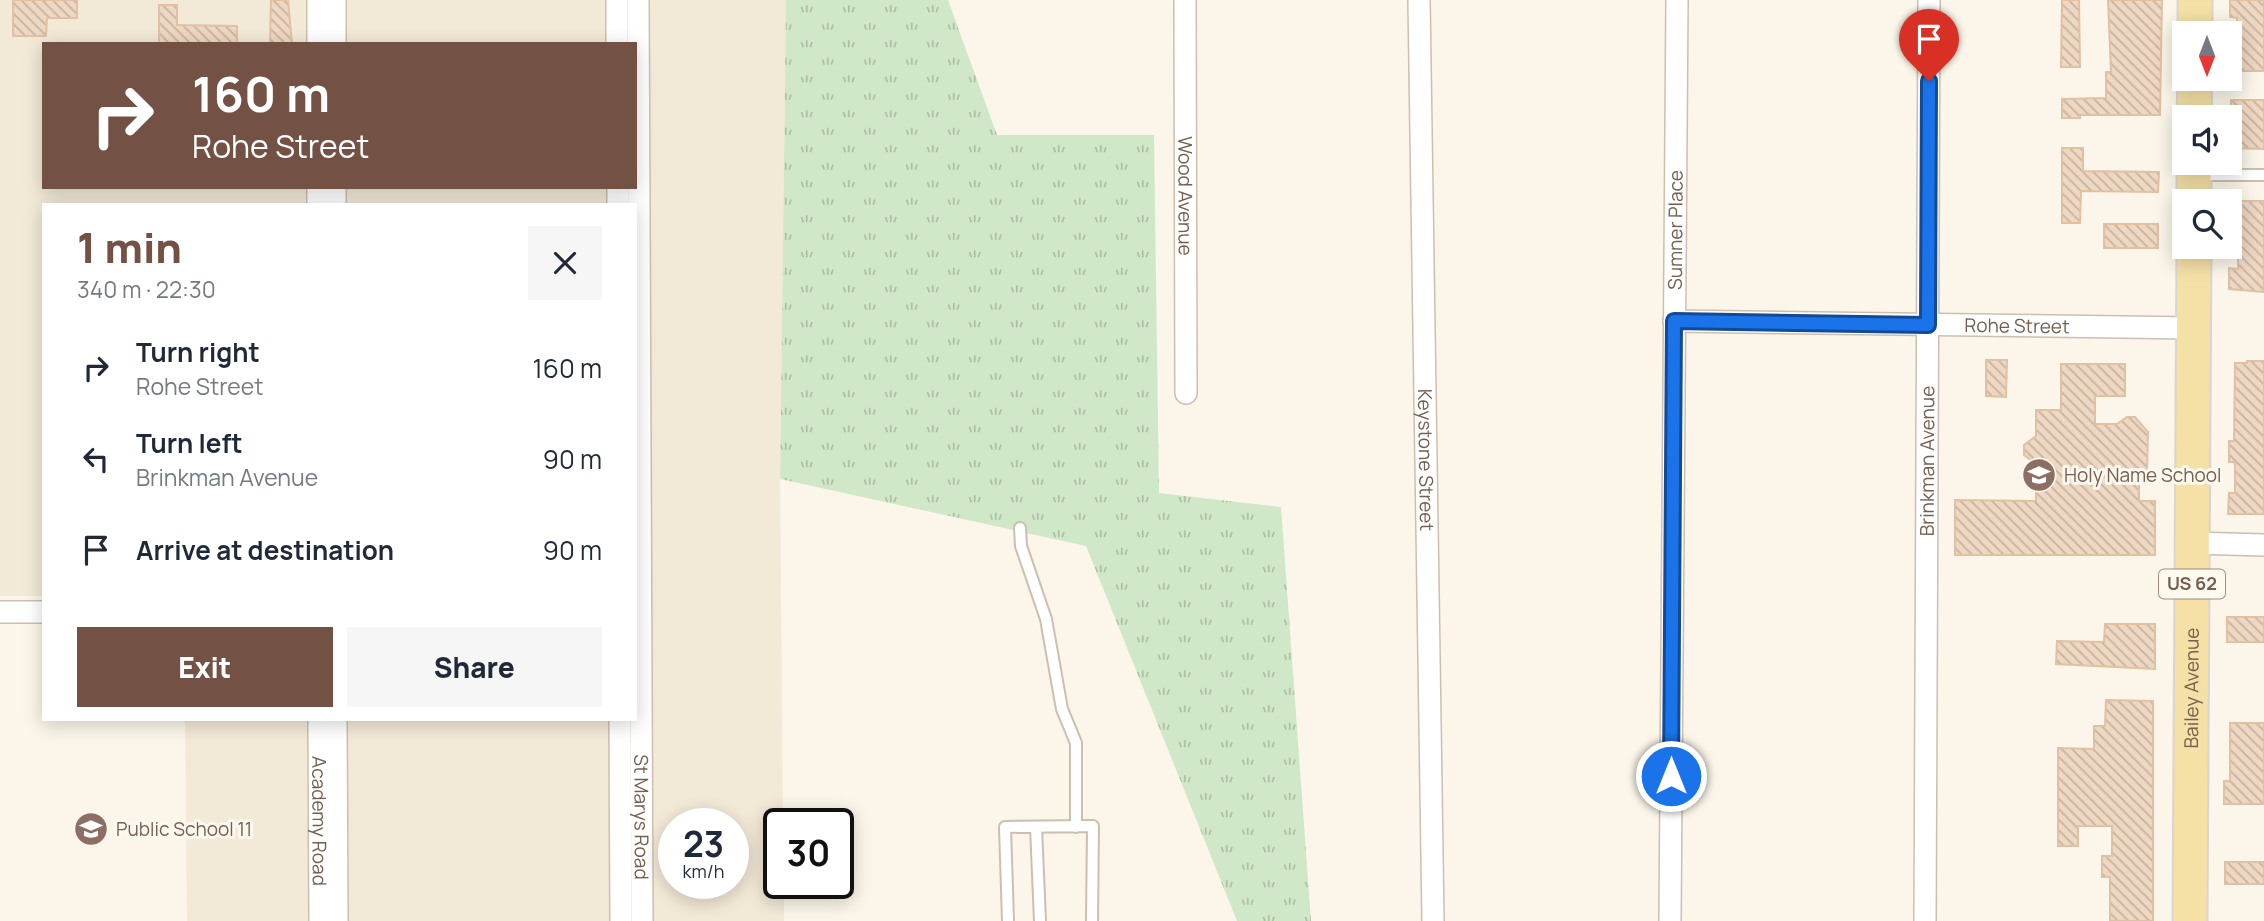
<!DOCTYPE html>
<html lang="en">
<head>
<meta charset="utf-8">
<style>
  body { margin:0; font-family:Manrope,sans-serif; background:#f6f6f7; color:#1f2937; height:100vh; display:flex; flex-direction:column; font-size:26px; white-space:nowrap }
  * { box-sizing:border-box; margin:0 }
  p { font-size:23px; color:#747a83 }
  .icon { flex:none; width:38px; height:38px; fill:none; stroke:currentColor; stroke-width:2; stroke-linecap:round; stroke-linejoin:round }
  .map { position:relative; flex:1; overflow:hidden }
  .side { position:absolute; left:42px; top:203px; width:595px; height:518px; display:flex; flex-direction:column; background:#fff; border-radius:0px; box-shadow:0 4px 18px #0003 }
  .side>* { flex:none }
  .top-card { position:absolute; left:42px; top:42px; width:595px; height:147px; border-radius:0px; box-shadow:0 4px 18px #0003; background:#745145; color:#fff; overflow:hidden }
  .needle { width:46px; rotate:180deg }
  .fabs { position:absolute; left:2172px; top:21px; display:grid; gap:14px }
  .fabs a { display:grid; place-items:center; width:70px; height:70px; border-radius:0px; background:#fff; box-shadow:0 4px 18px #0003; font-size:35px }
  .speed { position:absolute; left:658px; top:808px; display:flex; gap:14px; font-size:35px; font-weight:700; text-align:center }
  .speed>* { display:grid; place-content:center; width:91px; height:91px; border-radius:50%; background:#fff; box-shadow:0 4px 18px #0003; line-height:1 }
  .speed small { font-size:18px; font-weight:400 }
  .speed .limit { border:4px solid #111; border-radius:10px; background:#fff; color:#111 }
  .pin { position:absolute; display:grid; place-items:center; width:60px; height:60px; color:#fff; margin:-72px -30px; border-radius:50% 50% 50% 0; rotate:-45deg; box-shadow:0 0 7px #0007 }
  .pin .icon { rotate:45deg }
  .me { position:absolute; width:77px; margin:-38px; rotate:0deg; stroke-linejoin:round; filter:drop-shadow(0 0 5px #0008) }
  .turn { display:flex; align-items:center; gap:24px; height:147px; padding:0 35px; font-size:32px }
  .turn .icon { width:91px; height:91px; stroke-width:2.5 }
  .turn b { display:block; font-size:49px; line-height:60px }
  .round { display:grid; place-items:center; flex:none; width:74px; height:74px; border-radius:0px; background:#f6f6f7 }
  .overview { display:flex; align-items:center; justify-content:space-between; height:119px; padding:0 35px }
  h1 { font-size:42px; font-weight:800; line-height:52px; color:#745145 }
  .button { display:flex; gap:14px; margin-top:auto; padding:14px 35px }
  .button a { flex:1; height:80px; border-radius:0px; background:#745145; color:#fff; font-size:28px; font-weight:800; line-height:80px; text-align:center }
  .button a+a { background:#f6f6f7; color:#1f2937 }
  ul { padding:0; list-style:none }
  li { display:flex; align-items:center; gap:21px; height:91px; padding:0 35px }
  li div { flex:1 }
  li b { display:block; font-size:26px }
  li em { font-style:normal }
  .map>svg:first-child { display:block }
  .residential { fill:#f2e9d7; fill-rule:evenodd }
  .grass { fill:url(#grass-tufts) }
  .building { fill:url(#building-back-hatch); stroke:#e0c1a3; stroke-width:2 }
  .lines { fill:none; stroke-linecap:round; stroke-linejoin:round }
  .service-casing { stroke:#cdbfaf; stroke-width:14 }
  .minor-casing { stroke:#cdbfaf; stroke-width:24 }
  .primary-casing { stroke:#dbd5d1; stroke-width:37 }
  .service { stroke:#fff; stroke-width:10 }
  .minor { stroke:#fff; stroke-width:21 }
  .primary { stroke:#f5e0a6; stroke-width:33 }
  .route-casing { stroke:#114b97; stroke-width:18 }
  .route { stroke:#1a73e8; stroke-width:12 }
  .labels { text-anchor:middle; stroke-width:6; stroke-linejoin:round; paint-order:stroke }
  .shield { fill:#fef9ef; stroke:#9d8d7e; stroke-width:2 }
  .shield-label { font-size:18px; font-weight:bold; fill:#745f4e }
  .street-label { font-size:19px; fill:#745f4e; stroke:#fef9ef }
  .education-label { font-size:19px; fill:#785e54; stroke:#fef9ef; text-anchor:start }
</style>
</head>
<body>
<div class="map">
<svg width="2264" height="921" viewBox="0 0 2264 921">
  <defs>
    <pattern id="grass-tufts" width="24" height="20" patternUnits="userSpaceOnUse" patternTransform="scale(1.75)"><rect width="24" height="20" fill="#d1e8c8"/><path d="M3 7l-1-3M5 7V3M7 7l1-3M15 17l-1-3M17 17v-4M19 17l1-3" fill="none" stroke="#aebfa5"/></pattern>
    <pattern id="building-back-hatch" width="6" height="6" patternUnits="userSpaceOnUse" patternTransform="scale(1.75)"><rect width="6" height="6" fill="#efd8c2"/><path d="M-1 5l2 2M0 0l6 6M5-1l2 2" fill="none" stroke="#c6b2a0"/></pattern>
  </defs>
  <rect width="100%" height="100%" fill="#fbf6e9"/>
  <path class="residential" d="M0,0H786L780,479L783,824H779V884H784V921H187L185,719H635V205H44V596H0ZM44,44H635V187H44ZM674,824H733V884H674Z"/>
  <path class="grass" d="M786,0H948L997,135H1154L1159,493L1281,507L1311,921H1237L1086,546L780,479Z"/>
  <path class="building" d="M13,0H77V18H47L46,36H13Z
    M271,0H288L292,44H270Z
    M2062,0H2079L2080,67H2061Z
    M2108,0H2162L2160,115H2080V118H2062V99L2106,98V72H2111Z
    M2230,0H2264V71H2237V18L2230,17Z
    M159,5H177V25L237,26V44H159Z
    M2231,100H2264V149L2230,148Z
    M2062,148H2083V171L2159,172L2158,192L2081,191L2080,223H2062Z
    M2233,201H2264V292L2229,289V268L2238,269V226H2233Z
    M2104,224H2158V248H2104Z
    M1986,360H2007L2006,397L1986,396Z
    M2247,361H2264V514H2228L2229,493H2235V462H2229V441H2234L2235,363H2247Z
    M2061,364H2125V396H2095V424H2117L2127,417H2135L2148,432L2147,472H2139V501H2155V555H1955V500L2036,501V464L2024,455V445L2036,436V410H2061Z
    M2227,617H2264V642H2227Z
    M2105,624H2155V669L2056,664L2057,641L2104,642Z
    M2106,700L2153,701V921H2110V877H2102V856H2112V826H2078V846H2058V748L2094,749V726H2105Z
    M2230,723H2264V804H2224V781H2230Z
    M2225,862H2264V884H2225Z"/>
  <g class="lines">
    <g class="service-casing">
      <path id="service" d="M2197,175H2264
        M1020,528L1021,546L1046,619L1062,709L1076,743V827
        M1036,827L1040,921
        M1008,921L1005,827L1093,826L1092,921"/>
    </g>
    <g class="minor-casing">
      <g id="minor">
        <path d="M318,0V44"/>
        <path d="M335,0V44"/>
        <path d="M617,0V44"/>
        <path id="s1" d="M638,0L642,921"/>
        <path id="s2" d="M1185,0L1186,393"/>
        <path id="s3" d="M1419,0L1433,921"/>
        <path d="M318,187V205"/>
        <path d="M335,187V205"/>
        <path d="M618,187V205"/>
        <path id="s4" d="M1674,321L2193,328"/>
        <path d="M2192,543L2264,545"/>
        <path d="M0,612H44"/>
        <path id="s5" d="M319,719L320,921"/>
        <path d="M336,719L337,921"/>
        <path d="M620,719L621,921"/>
        <path id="s6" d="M1670,921L1677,0"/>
        <path id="s7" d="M1925,921L1929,0"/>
      </g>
    </g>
    <g class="primary-casing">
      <g id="primary">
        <path d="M2195,33V0"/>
        <path d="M2194,117L2195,79"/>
        <path d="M2194,201V163"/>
        <path id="s8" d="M2190,921L2194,247"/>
      </g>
    </g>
    <use href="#service" class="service"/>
    <use href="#minor" class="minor"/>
    <use href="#primary" class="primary"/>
  </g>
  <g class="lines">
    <g class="route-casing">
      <path id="route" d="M1671,776L1674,321L1928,325L1929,81"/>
    </g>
    <use href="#route" class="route"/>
  </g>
  <defs>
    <g id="school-disc" transform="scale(1.75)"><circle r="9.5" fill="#8d6e63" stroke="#fef9ef"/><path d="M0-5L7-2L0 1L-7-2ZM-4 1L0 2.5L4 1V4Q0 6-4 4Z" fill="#fff"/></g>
  </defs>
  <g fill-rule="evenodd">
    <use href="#school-disc" x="2039" y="475"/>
    <use href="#school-disc" x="91" y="829"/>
  </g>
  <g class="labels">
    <rect class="shield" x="2159" y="569.5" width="66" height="29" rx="5"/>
    <g class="shield-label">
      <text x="2192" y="590">US 62</text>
    </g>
    <g class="street-label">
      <text dy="7" stroke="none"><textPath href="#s2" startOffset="196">Wood Avenue</textPath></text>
      <text dy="7" stroke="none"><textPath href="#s6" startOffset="691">Sumner Place</textPath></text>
      <text dy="7" stroke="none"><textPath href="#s4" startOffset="343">Rohe Street</textPath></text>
      <text dy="7" stroke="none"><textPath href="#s7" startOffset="460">Brinkman Avenue</textPath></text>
      <text dy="7" stroke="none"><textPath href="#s3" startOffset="460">Keystone Street</textPath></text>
      <text dy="7" stroke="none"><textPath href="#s8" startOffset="233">Bailey Avenue</textPath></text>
      <text dy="7" stroke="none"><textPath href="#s1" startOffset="817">St Marys Road</textPath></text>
      <text dy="7" stroke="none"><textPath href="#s5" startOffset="102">Academy Road</textPath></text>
    </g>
    <g class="education-label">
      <text x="2064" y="482">Holy Name School</text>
      <text x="116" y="836">Public School 11</text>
    </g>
  </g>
</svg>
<div class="fabs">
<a><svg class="needle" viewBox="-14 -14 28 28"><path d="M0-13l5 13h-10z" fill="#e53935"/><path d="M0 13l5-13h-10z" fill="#747a83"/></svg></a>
<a><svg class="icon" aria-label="sound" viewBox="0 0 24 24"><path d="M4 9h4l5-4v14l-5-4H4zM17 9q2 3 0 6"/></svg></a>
<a><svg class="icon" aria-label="search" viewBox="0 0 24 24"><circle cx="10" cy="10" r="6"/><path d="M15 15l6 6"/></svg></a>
</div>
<div class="speed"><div>23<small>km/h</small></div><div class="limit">30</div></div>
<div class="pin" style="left:1929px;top:81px;background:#d93025"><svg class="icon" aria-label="arrive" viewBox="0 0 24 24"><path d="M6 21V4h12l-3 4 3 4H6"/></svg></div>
<svg class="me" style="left:1671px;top:776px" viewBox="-20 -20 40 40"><circle r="17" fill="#1a73e8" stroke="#fff" stroke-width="3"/><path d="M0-11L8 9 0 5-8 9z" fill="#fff"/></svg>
<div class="top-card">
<div class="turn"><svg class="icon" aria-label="right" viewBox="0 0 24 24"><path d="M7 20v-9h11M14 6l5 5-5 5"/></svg><div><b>160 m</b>Rohe Street</div></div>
</div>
<section class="side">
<div class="overview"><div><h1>1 min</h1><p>340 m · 22:30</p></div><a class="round"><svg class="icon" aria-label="close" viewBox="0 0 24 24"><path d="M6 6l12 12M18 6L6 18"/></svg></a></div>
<ul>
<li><svg class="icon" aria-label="right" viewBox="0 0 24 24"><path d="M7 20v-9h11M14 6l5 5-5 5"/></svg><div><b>Turn right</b><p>Rohe Street</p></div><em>160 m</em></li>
<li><svg class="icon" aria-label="left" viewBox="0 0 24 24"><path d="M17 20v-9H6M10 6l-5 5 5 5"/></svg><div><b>Turn left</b><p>Brinkman Avenue</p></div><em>90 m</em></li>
<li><svg class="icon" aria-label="arrive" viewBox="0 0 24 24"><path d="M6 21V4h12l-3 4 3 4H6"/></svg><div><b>Arrive at destination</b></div><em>90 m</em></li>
</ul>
<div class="button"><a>Exit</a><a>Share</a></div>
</section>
</div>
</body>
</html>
